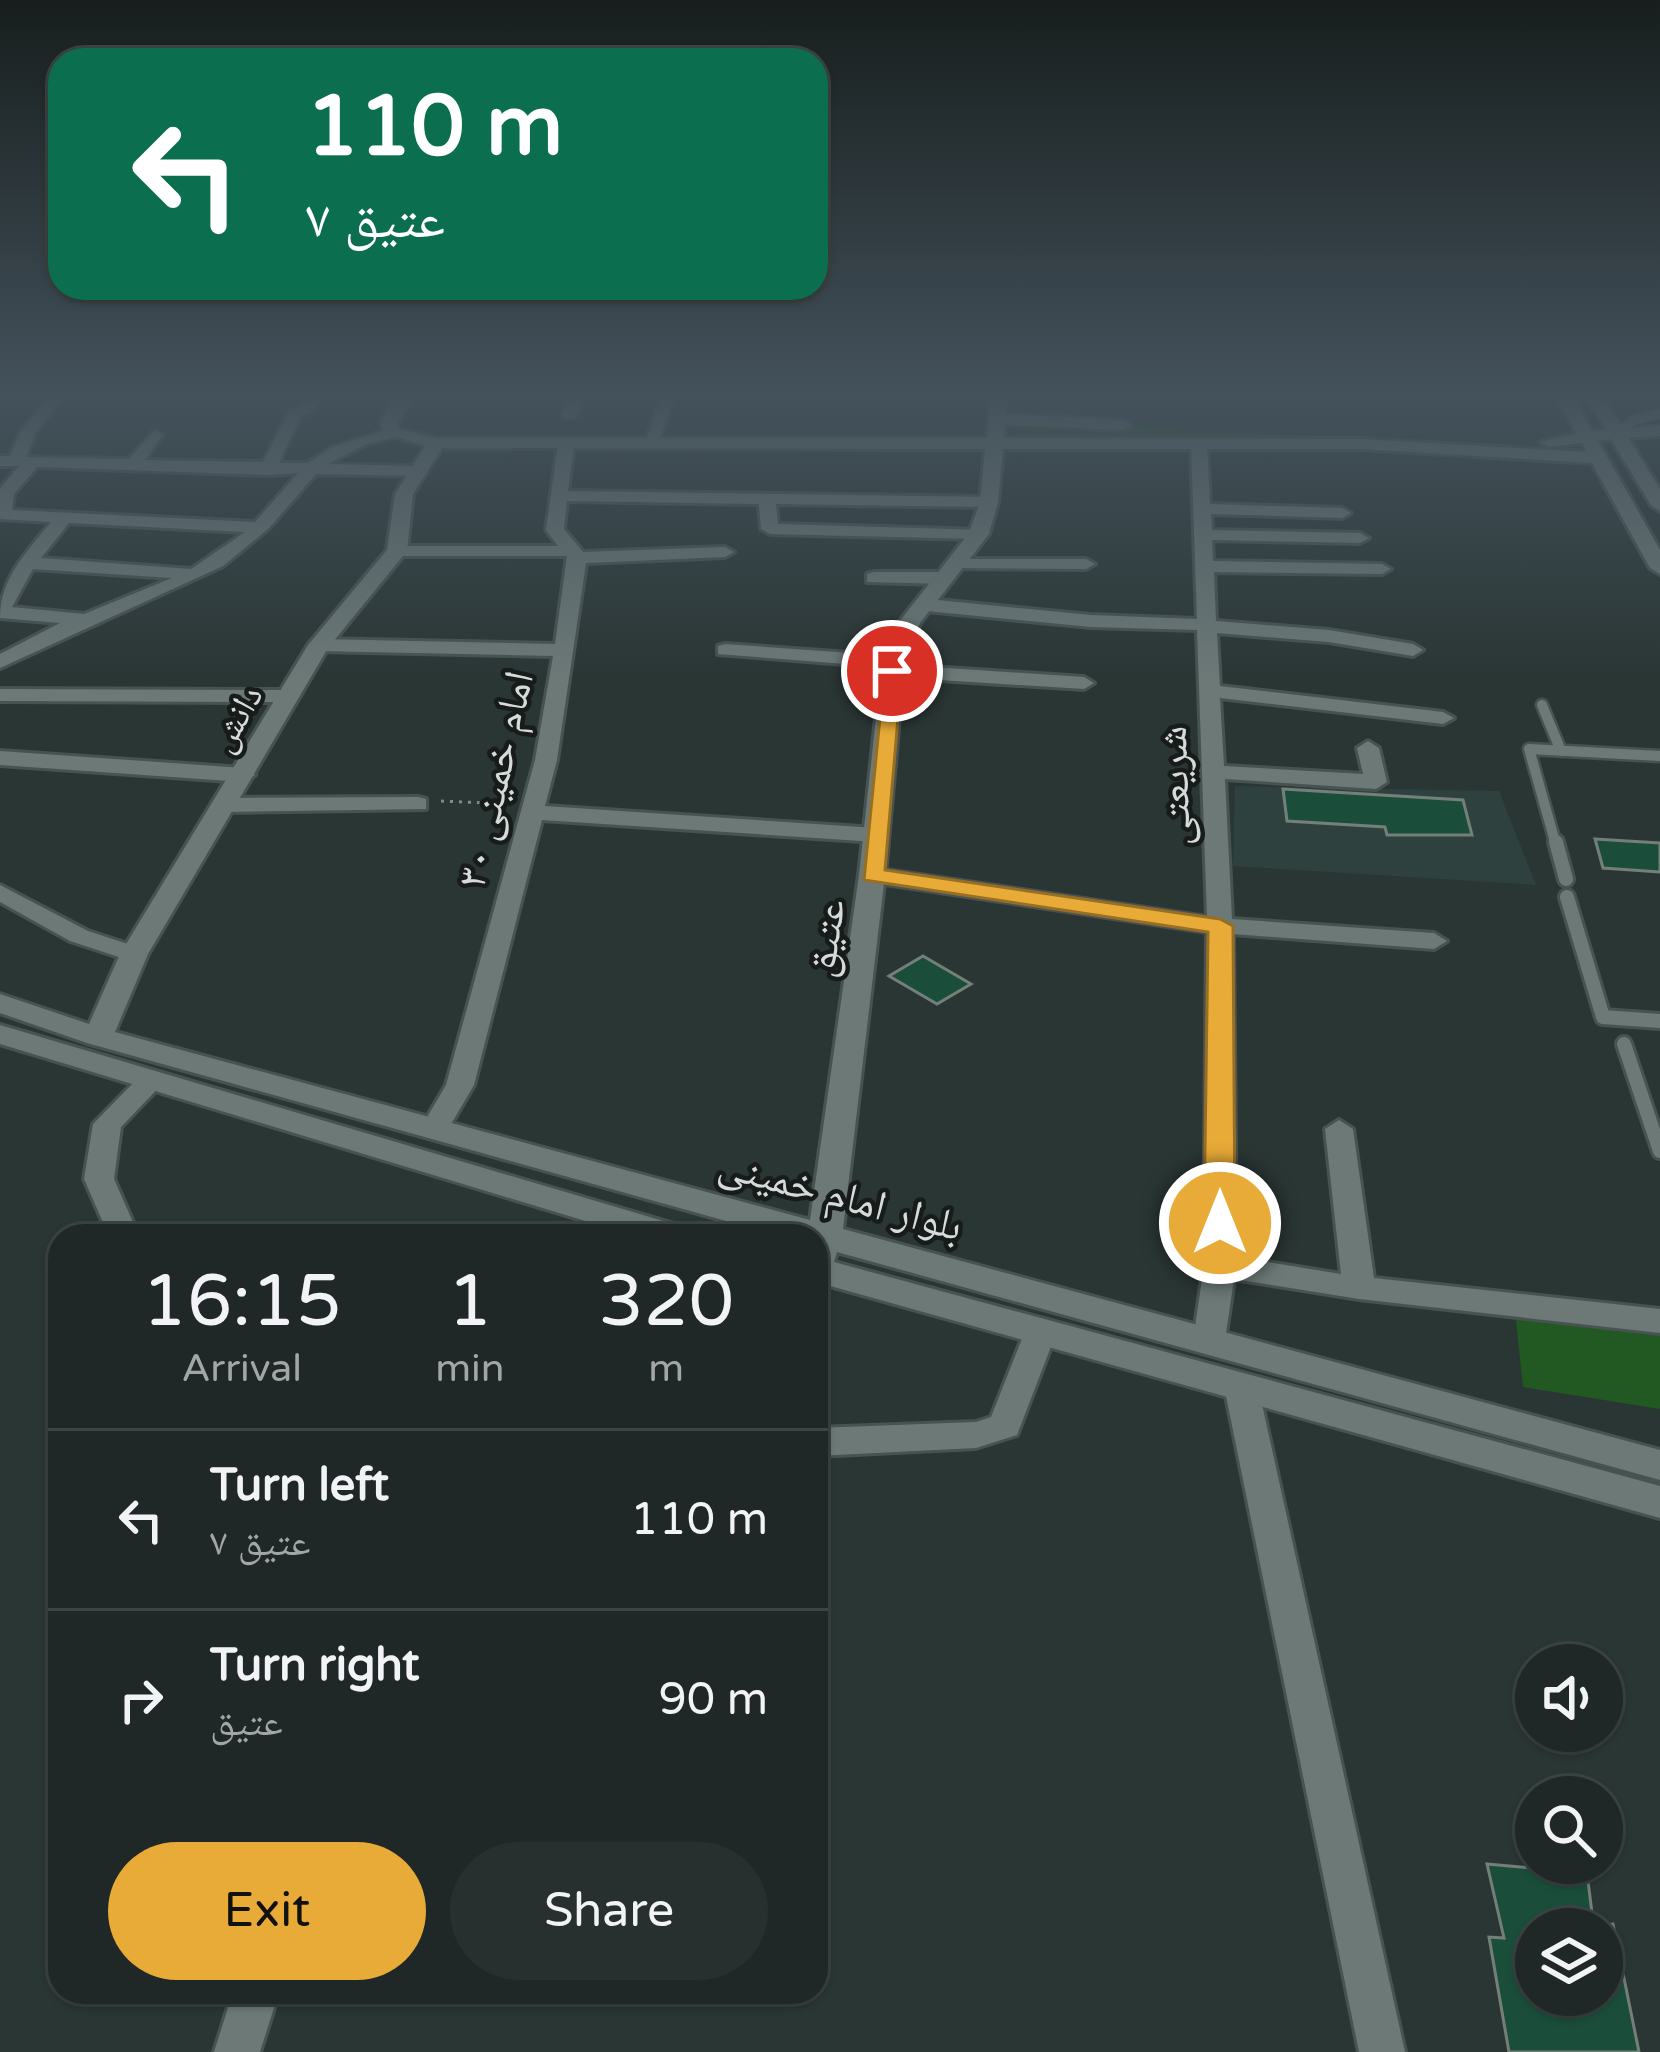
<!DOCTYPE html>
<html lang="en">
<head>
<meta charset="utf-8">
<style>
  body { margin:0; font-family:"Varela Round","Noto Naskh Arabic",sans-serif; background:#28302f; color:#f1f3f6; height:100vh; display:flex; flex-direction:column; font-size:45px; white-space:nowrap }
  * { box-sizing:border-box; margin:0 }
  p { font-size:39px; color:#a2a6a7 }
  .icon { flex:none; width:66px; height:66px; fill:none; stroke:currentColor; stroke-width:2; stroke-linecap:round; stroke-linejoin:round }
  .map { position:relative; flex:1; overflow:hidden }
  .drawer { position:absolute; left:48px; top:1224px; width:780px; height:780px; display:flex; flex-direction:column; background:#202827; border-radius:36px; box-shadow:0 3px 9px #0004,0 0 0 3px #3d4444 }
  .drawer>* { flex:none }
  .guide { position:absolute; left:48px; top:48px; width:780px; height:252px; border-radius:36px; box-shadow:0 3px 9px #0004,0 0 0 3px #3d4444; background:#0b6e4f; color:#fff; overflow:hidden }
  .fabs { position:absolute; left:1515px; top:1644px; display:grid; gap:24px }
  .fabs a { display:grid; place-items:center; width:108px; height:108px; border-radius:50%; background:#202827; box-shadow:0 3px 9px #0004,0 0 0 3px #3d4444; font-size:60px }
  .pin { position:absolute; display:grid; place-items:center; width:102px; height:102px; color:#fff; margin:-51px; border:6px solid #fff; border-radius:50%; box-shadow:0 3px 12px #0007 }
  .me { position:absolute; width:132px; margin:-66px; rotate:0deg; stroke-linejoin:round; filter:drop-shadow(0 0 9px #0008) }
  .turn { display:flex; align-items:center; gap:42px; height:252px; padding:0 60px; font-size:54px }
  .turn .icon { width:156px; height:156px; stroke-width:2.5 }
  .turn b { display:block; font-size:84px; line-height:102px }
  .eta { display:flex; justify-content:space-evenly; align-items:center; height:204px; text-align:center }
  .eta b { font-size:72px; font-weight:600; line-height:84px }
  .action { display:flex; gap:24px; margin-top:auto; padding:24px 60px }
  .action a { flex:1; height:138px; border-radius:72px; background:#e8ab37; color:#111; font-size:48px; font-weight:600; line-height:138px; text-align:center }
  .action a+a { background:#28302f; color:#f1f3f6 }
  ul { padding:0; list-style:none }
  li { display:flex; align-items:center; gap:36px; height:180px; padding:0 60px; border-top:3px solid #3d4444 }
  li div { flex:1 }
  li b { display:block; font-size:45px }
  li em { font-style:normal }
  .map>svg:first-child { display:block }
  .built { fill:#2e413f }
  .green { fill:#225821 }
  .building { fill:#1b4e3a; stroke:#747f79; stroke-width:3 }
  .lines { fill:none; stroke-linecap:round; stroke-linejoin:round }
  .lane-far2-casing { stroke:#485251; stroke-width:12 }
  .lane-far1-casing { stroke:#485251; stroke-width:15 }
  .lane-casing { stroke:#485251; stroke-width:20 }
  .street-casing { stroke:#485251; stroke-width:6 }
  .secondary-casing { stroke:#485251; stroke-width:6 }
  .path { stroke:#808a88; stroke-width:3; stroke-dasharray:3 6; stroke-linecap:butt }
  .lane-far2 { stroke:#6c7977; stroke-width:9 }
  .lane-far1 { stroke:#6c7977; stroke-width:10 }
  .lane { stroke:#6c7977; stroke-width:14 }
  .street { fill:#6c7977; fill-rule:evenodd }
  .secondary { fill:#6c7977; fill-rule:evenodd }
  .route { fill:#e8ab37; stroke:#976f24; stroke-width:3 }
  .labels { text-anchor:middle; stroke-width:9; stroke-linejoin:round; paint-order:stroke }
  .far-street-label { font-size:36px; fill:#d4dbda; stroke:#171c1b }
  .street-label { font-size:42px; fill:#d4dbda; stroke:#171c1b }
</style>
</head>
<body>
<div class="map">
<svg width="1660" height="2052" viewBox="0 0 1660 2052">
  <rect width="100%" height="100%" fill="#2a3634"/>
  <path class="built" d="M1235,786L1499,791L1536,885L1233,866Z"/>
  <path class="green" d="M1019,423L1320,436V439H1023L1015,434Z
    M1515,1311L1660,1331V1409L1523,1387Z"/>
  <path class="building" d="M1283,789L1463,800L1472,835H1387L1385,827L1287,821Z
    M1595,839L1660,843V872L1603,868Z
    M923,956L971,984L937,1004L889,976Z
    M1487,1864L1587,1873L1594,1929H1536V1995H1602V1925L1613,1924L1639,2052H1509L1489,1937L1504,1938Z"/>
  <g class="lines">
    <g class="lane-far2-casing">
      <path id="lane-far2" d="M1616,433L1634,420L1660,414"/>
    </g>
    <g class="lane-far1-casing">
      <path id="lane-far1" d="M1542,705L1561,751
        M1556,845L1529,749L1660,756"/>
    </g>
    <g class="lane-casing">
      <path id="lane" d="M1556,842L1566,879
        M1567,897L1603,1017L1660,1021
        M1624,1044L1660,1151"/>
    </g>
    <g class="street-casing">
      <path id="street" d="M52,392H67L36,432L26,457L129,459L155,430L163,435L145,460L263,462L289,411L303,405L312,392H327L313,411L300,417L279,463H308L332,447L393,428L399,430V436L367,444L328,464L417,466L425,471L417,476L316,474L269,528L223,566L0,668V654L60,623L0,618C0,578 27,552 51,522L0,519V489L19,466H0V456H10L21,431ZM37,467L268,475L298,473L255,522L12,510L14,494ZM69,523L245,532L191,569L41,558ZM33,569L172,578L84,614L12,607Z
        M576,392H590L574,418H564L561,415Z
        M662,392H676L658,445L644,448Z
        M1660,426V436L1616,438L1608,433L1616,428Z
        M1199,439L1207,444L1210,504L1342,508L1351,513L1342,518L1211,514L1212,530L1360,533L1369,538L1360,543L1212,540L1213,561L1382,564L1391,569L1382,574L1214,572L1216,621L1329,630L1413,644L1423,650L1413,656L1329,642L1217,633L1220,686L1443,712L1454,718L1443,724L1220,698L1224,766L1363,774L1357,748L1368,741L1379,748L1387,782L1376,789L1225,779L1232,919L1434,933L1447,941L1434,949L1233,934L1236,1257L1341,1274L1325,1129L1339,1120L1353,1129L1374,1278L1660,1309V1333L1359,1299L1234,1279L1225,1340L1221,1349L1209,1352L1197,1349L1193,1340L1204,1266L1207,932L872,882L860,875L872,868L1207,917L1197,630L1091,627L927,611L918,605L927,599L1091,615L1197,619L1191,444Z
        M566,440L574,445L568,491L989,497L998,502L989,507L776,504L778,524L985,530V538L979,539L770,534L761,529L759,504L567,501L564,529L583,552L725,547L734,552L725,557L586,563L557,760L545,806L876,828L888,835L876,842L542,820L474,1085L444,1136L434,1138L420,1129L446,1085L535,760L553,656L319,651L309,645L319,639L555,644L567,556H397L388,551L397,546H558L546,530L558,445Z
        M956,559H1086L1095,564L1086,569L950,568L947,564Z
        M874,572H946L955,578L946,584L867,582V574Z
        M725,644L893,656L900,658L901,665L1084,677L1094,683L1084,689L892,677L885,675L884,667L718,654V646Z
        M0,689L290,690L300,696L290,702L0,701Z
        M0,751L244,768L255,775L244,782L0,765Z
        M418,797L426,799V809L227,812L216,805L227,798Z
        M0,885L88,931L143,949L147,954L134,962L70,941L0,902Z
        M151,1072L165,1081L121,1127L114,1179L139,1236H109L84,1179L93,1124L141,1075Z
        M1041,1319L1053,1323L1057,1331L1017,1435L976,1448L816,1456V1428L976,1422L991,1417L1025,1331L1029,1323Z
        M1241,1373L1253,1377L1258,1386L1405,2052H1359L1224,1386L1229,1377Z
        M233,1992H279L260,2052H214Z"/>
    </g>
    <g class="secondary-casing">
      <path id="secondary" d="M399,392H415L398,423L400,429L436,438H987L992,392H1008L1006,414L1123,420L1132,425L1123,430L1005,425L1004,438L1361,439L1586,452L1582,443L1549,447L1540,442L1576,433L1554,392H1570L1592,431L1606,429L1584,392H1600L1660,489V511L1651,505L1611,439L1598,441L1660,550V574L1650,568L1592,463L1361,449H1003L998,502L989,534L920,623L904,662L885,875L843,1229L1660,1450V1480L837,1252L834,1262L1660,1486V1518L816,1282V1236H780L87,1043L0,1013V994L89,1024L120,954L308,645L387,550L395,494L425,446L384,433L380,423ZM442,448L985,449L980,502L969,533L899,622L882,662L859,875L810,1220L115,1032L148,954L328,648L407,551L413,494Z
        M0,1025L687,1228L692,1236H635L0,1044Z"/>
    </g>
    <path class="path" d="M441,801L508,804"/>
    <use href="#lane-far2" class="lane-far2"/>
    <use href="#lane-far1" class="lane-far1"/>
    <use href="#lane" class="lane"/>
    <use href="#street" class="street"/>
    <use href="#secondary" class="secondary"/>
  </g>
  <linearGradient id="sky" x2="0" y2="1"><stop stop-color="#171e1d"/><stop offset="0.58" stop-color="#44525c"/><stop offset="1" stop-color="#44525c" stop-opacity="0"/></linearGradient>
  <rect width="1660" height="679" fill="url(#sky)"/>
  <path class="route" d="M885,667L902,671L885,870L1220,919L1233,926L1235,1223L1231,1231L1220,1234L1204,1223L1208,932L864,880Z"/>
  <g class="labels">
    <g class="far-street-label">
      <text transform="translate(235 718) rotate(-60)" y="13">دانش</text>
    </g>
    <g class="street-label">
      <text transform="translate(494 779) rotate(-77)" y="15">امام خمینی ۳۰</text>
      <text transform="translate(1173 786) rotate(-92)" y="15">شریعتی</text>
      <text transform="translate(824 938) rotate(-81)" y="15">عتیق</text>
      <text transform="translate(841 1194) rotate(15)" y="15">بلوار امام خمینی</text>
    </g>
  </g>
</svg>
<div class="fabs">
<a><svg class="icon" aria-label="sound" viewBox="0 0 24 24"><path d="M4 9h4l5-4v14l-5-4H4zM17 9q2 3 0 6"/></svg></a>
<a><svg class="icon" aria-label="search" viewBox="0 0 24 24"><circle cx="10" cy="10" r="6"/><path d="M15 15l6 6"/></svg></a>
<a><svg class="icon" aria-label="layers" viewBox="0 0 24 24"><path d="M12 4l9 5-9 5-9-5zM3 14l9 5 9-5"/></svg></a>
</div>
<div class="pin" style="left:892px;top:671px;background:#d93025"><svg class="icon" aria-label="arrive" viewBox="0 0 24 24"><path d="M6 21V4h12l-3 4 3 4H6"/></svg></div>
<svg class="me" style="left:1220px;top:1223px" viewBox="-20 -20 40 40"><circle r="17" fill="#e8ab37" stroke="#fff" stroke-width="3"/><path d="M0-11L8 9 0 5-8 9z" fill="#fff"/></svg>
<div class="guide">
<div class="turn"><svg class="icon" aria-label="left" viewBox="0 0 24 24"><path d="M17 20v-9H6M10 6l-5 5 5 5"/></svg><div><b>110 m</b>عتیق ۷</div></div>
</div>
<section class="drawer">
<div class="eta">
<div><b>16:15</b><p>Arrival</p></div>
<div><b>1</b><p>min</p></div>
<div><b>320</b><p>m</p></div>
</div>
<ul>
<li><svg class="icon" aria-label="left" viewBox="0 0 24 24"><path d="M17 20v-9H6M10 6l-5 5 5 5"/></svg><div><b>Turn left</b><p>عتیق ۷</p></div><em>110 m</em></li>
<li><svg class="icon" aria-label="right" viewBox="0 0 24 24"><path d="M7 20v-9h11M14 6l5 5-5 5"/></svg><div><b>Turn right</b><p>عتیق</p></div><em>90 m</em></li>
</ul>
<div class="action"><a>Exit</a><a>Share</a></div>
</section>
</div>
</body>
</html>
